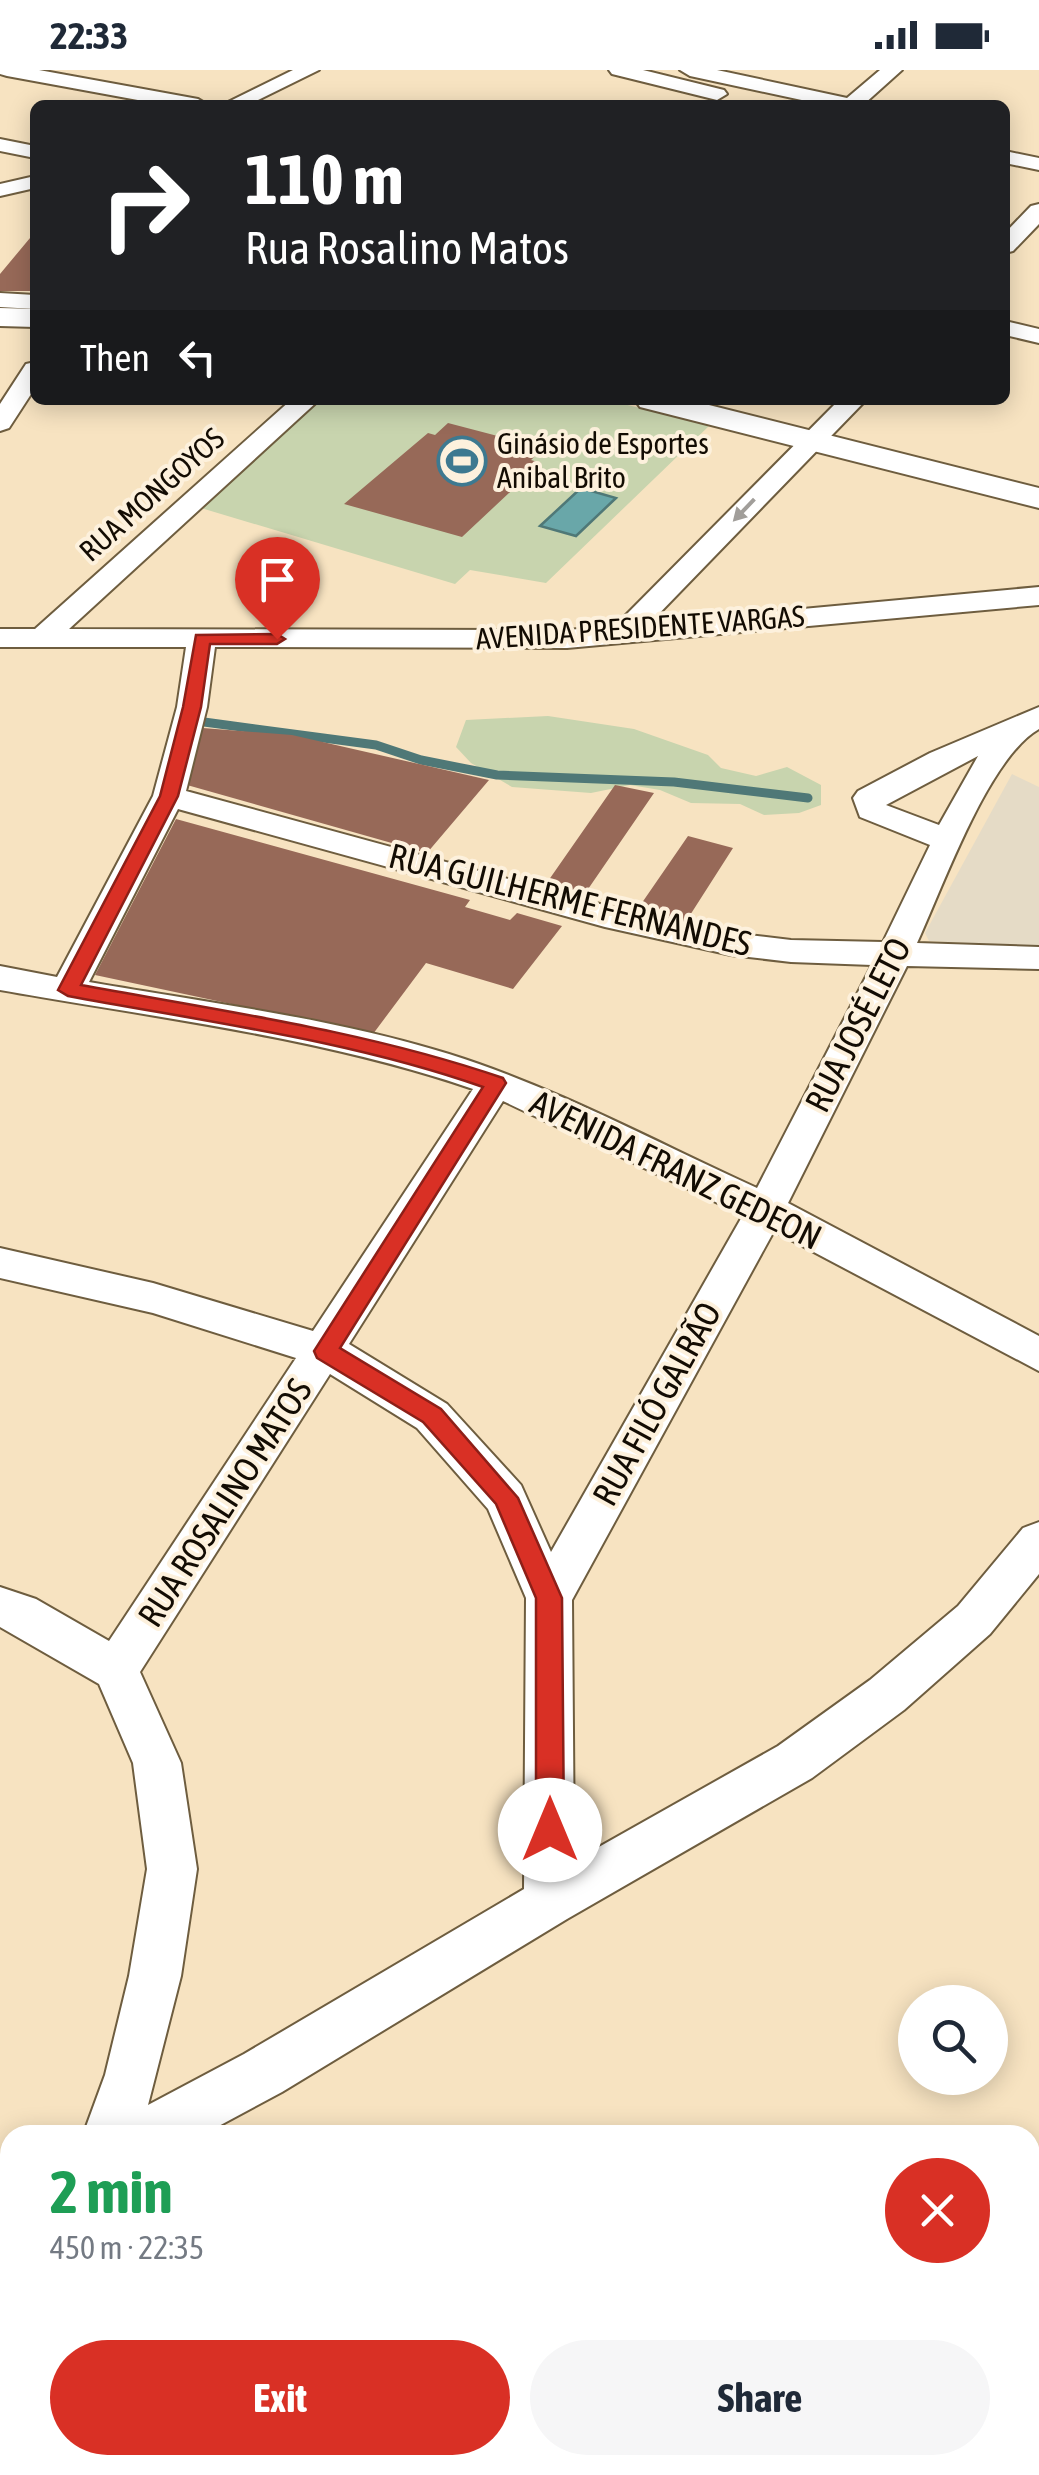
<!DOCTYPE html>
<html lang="en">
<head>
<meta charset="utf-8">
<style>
  body { margin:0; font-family:"Asap Condensed",sans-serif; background:#f6f6f7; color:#1f2937; height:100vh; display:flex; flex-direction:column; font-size:38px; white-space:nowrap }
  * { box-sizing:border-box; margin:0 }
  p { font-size:32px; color:#747a83 }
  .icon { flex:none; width:55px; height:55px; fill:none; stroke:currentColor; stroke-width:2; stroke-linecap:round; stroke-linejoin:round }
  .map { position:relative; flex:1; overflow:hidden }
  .panel { position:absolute; left:0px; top:2055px; width:1040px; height:350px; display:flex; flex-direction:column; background:#fff; border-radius:30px 30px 0 0; box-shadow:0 5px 25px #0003 }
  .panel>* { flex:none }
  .guide { position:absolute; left:30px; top:30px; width:980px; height:305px; border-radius:15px; box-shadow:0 5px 25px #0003; background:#202124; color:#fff; overflow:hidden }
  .fabs { position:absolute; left:898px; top:1915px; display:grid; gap:20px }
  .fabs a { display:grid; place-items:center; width:110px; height:110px; border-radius:50%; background:#fff; box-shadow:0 5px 25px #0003; font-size:50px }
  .pin { position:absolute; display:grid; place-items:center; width:85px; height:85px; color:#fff; margin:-102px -42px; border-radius:50% 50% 50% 0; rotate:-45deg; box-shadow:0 0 10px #0007 }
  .pin .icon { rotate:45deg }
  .me { position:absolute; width:110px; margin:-55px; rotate:0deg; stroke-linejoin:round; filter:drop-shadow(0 0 8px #0008) }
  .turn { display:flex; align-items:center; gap:35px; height:210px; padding:0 50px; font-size:45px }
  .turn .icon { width:130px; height:130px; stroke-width:2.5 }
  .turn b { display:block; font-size:70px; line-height:85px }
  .then { display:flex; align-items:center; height:95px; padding:0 50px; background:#0003; gap:20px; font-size:38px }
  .round { display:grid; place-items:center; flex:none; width:105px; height:105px; border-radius:52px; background:#f6f6f7 }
  .summary { display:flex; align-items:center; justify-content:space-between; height:170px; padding:0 50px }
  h1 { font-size:60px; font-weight:700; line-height:75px; color:#1e9e55 }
  .action { display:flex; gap:20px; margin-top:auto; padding:20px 50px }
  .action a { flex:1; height:115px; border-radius:60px; background:#d93025; color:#fff; font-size:40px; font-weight:700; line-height:115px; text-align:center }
  .action a+a { background:#f6f6f7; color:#1f2937 }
  .status { display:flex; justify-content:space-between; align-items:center; height:70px; padding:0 50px; background:#fff; direction:ltr }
  .status svg { height:28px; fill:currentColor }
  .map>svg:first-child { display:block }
  .commercial { fill:#e5dbc6 }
  .green { fill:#c8d4ae }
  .water { fill:#69a7a9; stroke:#4f7877; stroke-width:2.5 }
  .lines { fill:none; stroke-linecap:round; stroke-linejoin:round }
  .stream-far1 { stroke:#4f7877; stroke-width:6 }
  .stream { stroke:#4f7877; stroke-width:9 }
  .building { fill:#976958 }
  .minor-casing { stroke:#6e5d3f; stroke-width:4 }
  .major-casing { stroke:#6e5d3f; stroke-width:4 }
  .minor { fill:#fff; fill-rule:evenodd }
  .major { fill:#fff; fill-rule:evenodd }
  .oneway { fill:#a19e9a }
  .route { fill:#d93025; stroke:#8d1f18; stroke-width:2.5 }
  .labels { text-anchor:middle; stroke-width:8; stroke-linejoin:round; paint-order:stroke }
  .far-poi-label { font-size:30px; fill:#130c03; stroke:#fdf1dd; text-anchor:start }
  .far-street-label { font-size:30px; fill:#130c03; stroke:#fdf1dd }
  .street-label { font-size:35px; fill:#130c03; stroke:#fdf1dd }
</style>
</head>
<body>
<div class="status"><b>22:33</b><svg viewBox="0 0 49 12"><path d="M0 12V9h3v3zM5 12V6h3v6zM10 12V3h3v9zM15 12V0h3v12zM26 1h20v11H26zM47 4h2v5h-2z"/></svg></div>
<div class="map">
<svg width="1039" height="2405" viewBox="0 0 1039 2405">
  <rect width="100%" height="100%" fill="#f7e3c1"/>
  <path class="commercial" d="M1012,704L1039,717V877L929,871L925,863Z"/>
  <path class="green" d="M319,330H607L710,355L546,513L470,500L455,514L201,438Z
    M548,646L634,659L708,685L721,698L756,706L787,697L821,715V735L799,743L764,745L740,734L691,733L660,720L630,715L591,723L512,717L471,693L456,677L466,650Z"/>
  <path class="water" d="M581,418L616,428L576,466L540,456Z"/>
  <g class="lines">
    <path class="stream-far1" d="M204,652L220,654"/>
    <path class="stream" d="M204,652L376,675L421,690L497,705L674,712L808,728"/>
  </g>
  <path class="building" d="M35,162V221H0V204Z
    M448,353L544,378L531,390L541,393L462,467L344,434L428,363L435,365Z
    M203,658L292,665L489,710L427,783L187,715Z
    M615,715L654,723L584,825L546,814Z
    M176,749L470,830L465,837L510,850L517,843L562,856L513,919L426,893L373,964L95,905Z
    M688,766L733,778L685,853L637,840Z"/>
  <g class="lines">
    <g class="minor-casing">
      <path id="minor" d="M0,0H39L198,29L208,35H165L7,6L0,4Z
        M293,0H319L248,35H222Z
        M609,0H643L724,20L727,24L717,30L612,4Z
        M680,0H717L847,28L880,0H902L863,35H825L690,6Z
        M0,69L35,76V88L0,81Z
        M1005,81L1039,88V100L1005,93Z
        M35,106V118L0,126V114Z
        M1039,134V154L1013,181L1005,183V163L1031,136Z
        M0,223L35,225V239L0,237Z
        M1005,251L1039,259V273L1005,265Z
        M35,292V318L9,358L0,361V334L26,294Z
        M291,330H319L69,559L567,560L615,556L839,330H866L650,553L1039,517V535L567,578L215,577L207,637L186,721L607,836L731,863L791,870L883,872L930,775L860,747L853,728L858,721L930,683L1039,637V659C988,688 943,817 917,873L1039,877V899L907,896L788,1133L1039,1266V1301L774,1161L572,1530L574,1791L778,1676L870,1610L958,1536L1023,1458L1039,1452V1504L990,1564L904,1640L812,1708L567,1849L282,2022L202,2065H83L105,2005L129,1906L147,1799L133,1693L99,1614L0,1557V1517L36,1529L109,1571L296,1288L153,1243L0,1208V1178L153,1213L313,1261L473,1019C321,967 158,948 0,920V896L57,907L153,726L177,637L186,577H0V559H35ZM978,686L939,755L886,735ZM178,739L605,857L731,885L791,892L872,895L757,1118C656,1072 555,1017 449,984C333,948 209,933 89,912ZM503,1031L743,1145L551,1482L521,1415L447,1334L349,1274ZM330,1304L417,1358L488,1439L526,1528L524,1819L244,1984L148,2035L181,1906L197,1799L181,1693L140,1602Z
        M10,2114V2172L0,2176V2118Z
        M1039,2162V2221L1030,2225V2165Z
        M707,2395H780L776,2405H703Z"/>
    </g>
    <g class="major-casing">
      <path id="major" d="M0,238L35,239V257L0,256Z
        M635,330H689L1039,418V438L640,337Z"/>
    </g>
    <use href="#minor" class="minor"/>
    <use href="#major" class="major"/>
  </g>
  <defs><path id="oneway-solid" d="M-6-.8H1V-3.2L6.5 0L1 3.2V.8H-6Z" transform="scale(2.5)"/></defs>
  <use class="oneway" href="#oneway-solid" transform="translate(744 440) rotate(134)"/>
  <path class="route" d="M196,565L277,564L285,569L277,574H210L201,637L178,726L81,915C222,941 366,961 503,1008L506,1013L340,1278L441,1339L518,1428L562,1528L564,1760L560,1769L550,1773L540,1769L536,1760V1528L496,1434L423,1352L317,1288L314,1281L483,1017C349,970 207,952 68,926L58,920L160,726L183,637Z"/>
  <defs>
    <g id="stadium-ring" transform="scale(2.5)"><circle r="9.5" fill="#fdf1dd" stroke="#3d7990" stroke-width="1.5"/><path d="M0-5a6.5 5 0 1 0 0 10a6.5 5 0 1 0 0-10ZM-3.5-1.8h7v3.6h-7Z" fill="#3d7990"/></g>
  </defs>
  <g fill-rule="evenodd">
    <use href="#stadium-ring" x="462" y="391"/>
  </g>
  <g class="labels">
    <g class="far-poi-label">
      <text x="497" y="384">Ginásio de Esportes<tspan x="497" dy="34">Anibal Brito</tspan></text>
    </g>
    <g class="far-street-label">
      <text transform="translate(152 425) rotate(-42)" y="10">RUA MONGOYOS</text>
      <text transform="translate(640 558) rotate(-4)" y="10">AVENIDA PRESIDENTE VARGAS</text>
    </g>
    <g class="street-label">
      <text transform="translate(570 830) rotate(14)" y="12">RUA GUILHERME FERNANDES</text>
      <text transform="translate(858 955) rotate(-63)" y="12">RUA JOSÉ LETO</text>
      <text transform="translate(676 1100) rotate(26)" y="12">AVENIDA FRANZ GEDEON</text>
      <text transform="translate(657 1334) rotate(-61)" y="12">RUA FILÓ GALRÃO</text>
      <text transform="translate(225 1433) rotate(-57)" y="12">RUA ROSALINO MATOS</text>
    </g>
  </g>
</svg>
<div class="fabs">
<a><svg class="icon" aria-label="search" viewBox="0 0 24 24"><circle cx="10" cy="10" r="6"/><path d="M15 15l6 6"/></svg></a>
</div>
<div class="pin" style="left:277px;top:569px;background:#d93025"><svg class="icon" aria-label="arrive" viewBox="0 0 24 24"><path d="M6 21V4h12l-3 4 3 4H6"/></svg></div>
<svg class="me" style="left:550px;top:1760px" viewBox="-20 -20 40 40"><circle r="19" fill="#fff"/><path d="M0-13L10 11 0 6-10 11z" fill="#d93025"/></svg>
<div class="guide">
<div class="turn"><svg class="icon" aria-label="right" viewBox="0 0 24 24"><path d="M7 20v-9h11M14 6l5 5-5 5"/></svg><div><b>110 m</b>Rua Rosalino Matos</div></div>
<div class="then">Then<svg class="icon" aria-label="left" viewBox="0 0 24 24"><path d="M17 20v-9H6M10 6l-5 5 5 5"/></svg></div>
</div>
<section class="panel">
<div class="summary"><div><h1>2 min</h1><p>450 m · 22:35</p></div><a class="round" style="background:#d93025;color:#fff"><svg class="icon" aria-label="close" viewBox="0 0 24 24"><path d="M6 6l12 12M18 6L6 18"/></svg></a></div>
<div class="action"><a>Exit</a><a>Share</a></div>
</section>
</div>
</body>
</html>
